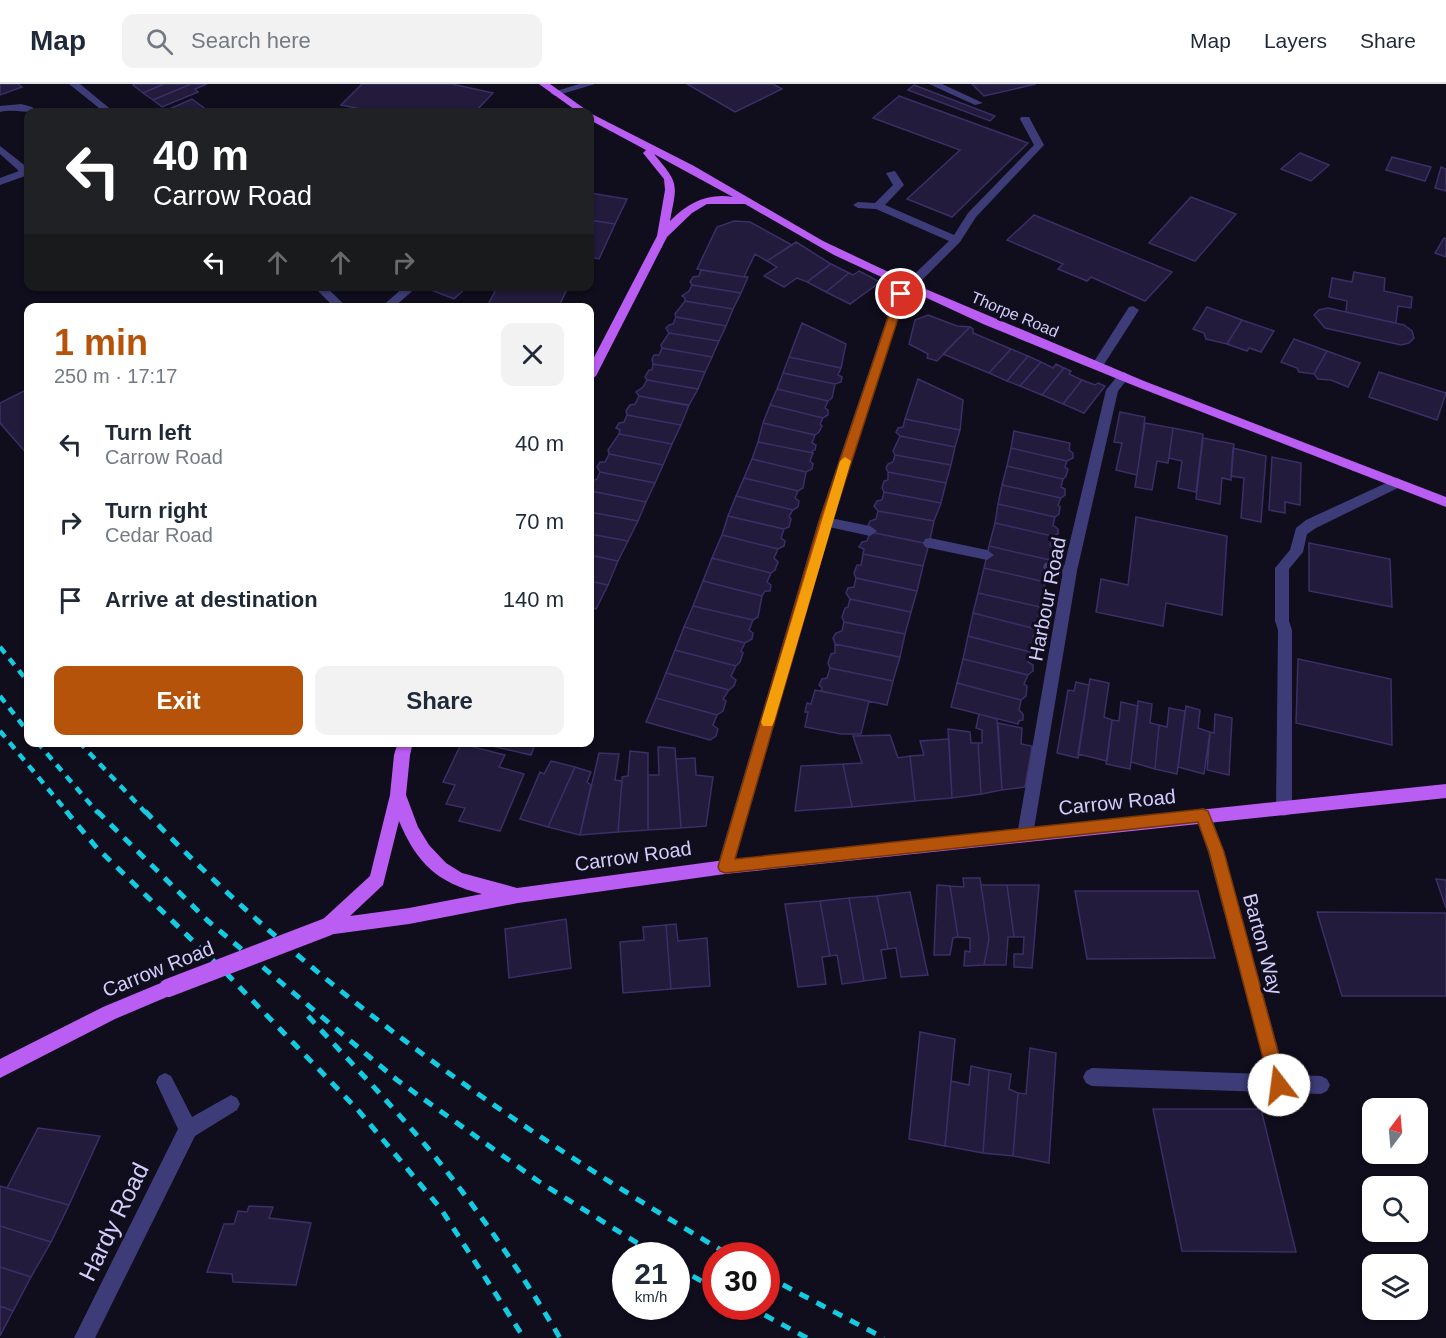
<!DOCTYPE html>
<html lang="en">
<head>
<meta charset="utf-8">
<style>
  body { margin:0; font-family:Arial,sans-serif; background:#f2f2f3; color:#1f2937; height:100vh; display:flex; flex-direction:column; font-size:22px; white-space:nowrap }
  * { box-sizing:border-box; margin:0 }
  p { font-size:20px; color:#747a83 }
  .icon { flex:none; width:33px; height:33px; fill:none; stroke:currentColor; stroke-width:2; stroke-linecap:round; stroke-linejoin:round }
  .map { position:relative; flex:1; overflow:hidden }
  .panel { position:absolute; left:24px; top:219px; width:570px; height:444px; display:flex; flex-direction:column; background:#fff; border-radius:12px; box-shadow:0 2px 4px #0004 }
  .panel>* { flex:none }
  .hud { position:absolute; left:24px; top:24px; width:570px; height:183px; border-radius:12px; box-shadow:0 2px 4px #0004; background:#202124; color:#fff; overflow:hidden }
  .needle { width:39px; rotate:16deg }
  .controls { position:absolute; left:1362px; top:1014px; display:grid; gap:12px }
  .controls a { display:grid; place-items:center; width:66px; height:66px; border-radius:12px; background:#fff; box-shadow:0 2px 4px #0004; font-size:30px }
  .speed { position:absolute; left:612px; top:1158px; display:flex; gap:12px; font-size:30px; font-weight:700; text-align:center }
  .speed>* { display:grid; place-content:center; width:78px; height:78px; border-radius:50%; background:#fff; box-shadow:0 2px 4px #0004; line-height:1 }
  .speed small { font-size:15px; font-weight:400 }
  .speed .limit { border:9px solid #d22; background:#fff; color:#111 }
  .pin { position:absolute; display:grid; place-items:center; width:51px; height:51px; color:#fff; margin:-26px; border:3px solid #fff; border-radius:50%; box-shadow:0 2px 6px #0007 }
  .me { position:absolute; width:66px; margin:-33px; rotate:345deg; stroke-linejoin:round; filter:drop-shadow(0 0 4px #0008) }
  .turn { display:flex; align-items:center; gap:21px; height:126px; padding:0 30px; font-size:27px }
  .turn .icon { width:78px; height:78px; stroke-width:2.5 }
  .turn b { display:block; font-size:42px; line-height:51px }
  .lanes { display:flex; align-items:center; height:57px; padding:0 30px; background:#0003; justify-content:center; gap:30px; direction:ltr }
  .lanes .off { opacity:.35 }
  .round { display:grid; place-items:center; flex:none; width:63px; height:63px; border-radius:12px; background:#f2f2f3 }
  .overview { display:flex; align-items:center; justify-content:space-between; height:102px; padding:0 30px }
  h1 { font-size:36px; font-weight:800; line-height:45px; color:#b45309 }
  .primary-button { display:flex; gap:12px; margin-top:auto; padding:12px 30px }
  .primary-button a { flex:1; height:69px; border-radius:12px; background:#b45309; color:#fff; font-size:24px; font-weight:800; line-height:69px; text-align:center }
  .primary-button a+a { background:#f2f2f3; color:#1f2937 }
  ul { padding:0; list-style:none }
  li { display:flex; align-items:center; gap:18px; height:78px; padding:0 30px }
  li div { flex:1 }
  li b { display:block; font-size:22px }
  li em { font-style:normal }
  header { display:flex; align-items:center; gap:36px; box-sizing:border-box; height:84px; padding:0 30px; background:#fff; border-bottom:2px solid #e0e1e3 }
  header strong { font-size:28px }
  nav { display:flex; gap:33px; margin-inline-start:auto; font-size:21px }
  .search { width:420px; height:54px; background:#f2f2f3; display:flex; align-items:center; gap:15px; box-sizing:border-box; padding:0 21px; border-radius:12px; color:#747a83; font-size:22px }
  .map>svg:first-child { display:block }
  .building { fill:#221b3c; stroke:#3a2f66; stroke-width:1.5 }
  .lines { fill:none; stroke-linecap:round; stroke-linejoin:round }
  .lane { fill:#3e3c78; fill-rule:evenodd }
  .street { fill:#3e3c78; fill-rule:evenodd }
  .primary { fill:#ba5df2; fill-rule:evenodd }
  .rail-far1 { stroke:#13cce1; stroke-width:4.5; stroke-dasharray:8 7; stroke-linecap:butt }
  .rail { stroke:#13cce1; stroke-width:5; stroke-dasharray:10 9; stroke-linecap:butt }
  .primary-bridge { stroke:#ba5df2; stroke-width:18 }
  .route { fill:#b45309; stroke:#753606; stroke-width:1.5 }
  .slow { fill:#f59e0b }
  .labels { text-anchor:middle; stroke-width:6; stroke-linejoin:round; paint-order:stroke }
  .far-street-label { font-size:16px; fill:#d2cdfb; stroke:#100d1d }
  .street-label { font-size:20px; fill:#d2cdfb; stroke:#100d1d }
  .near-street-label { font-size:24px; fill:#d2cdfb; stroke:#100d1d }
</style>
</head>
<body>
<header>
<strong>Map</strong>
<div class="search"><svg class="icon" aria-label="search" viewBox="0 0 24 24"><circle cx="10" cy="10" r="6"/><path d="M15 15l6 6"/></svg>Search here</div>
<nav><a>Map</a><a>Layers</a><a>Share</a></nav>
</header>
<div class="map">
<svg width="1446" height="1254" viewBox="0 0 1446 1254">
  <rect width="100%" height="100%" fill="#100d1d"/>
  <path class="building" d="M0,0H18L22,3L0,11Z
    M135,0H164L143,9L133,1Z
    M164,0H191L153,16L143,9Z
    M191,0H207L195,5L198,8L162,23L153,16Z
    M362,0H452L493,9L475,28H376L341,21Z
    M687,0H773L782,5L735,28Z
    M972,0H1036L984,12Z
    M914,1L995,32L990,37L908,6Z
    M899,12L1028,59L952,133L907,115L960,66L873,34Z
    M192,15L207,26L202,28L165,27Z
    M1300,69L1329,81L1311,97L1281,85Z
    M1392,73L1431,83L1425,97L1386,86Z
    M1441,83L1446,85V107L1435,104Z
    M590,109L627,115L615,140L590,136Z
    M1191,113L1236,130L1195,177L1149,159Z
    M1034,131L1172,188L1145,217L1091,193L1087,197L1058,185L1063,180L1007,156Z
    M590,136L615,140L599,175L590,173Z
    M734,137L750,138L792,161L767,177L755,170L744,193L697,185L717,143Z
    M1444,154L1446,155V173L1435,169Z
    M796,158L831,180L807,198L797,194L784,203L764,192L777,183L767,177Z
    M831,180L849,189L826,208L807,198Z
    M701,186L744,193H748L741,209L692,201L690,198L693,193L699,192Z
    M859,187L880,198L850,220L826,208L849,189L853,191Z
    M1354,188L1385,194L1384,207L1412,213L1411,224L1398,222L1396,239L1346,228L1347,217L1329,213L1332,194L1352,198Z
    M692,201L741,209L733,225L685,217V214L682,212L689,207Z
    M421,202H468L454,215Z
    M498,202H567L568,203L558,224H486Z
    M685,217L733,225L726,242L676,233L675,230Z
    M1207,223L1242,236L1227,260L1206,255L1204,249L1193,245Z
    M1328,224L1404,241L1412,247L1414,254L1409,259L1401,261L1325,244L1314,231L1319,226Z
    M928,231L957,242L970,243L937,277L927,274L928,270L909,260L915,236Z
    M676,233L726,242L719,257L669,249L666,244L669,241L673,240Z
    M1242,236L1274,247L1261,268L1249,264L1247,267L1227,260Z
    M802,239L846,260L841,284L789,273Z
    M970,243L973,245V249L1011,265L989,289L943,270Z
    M669,249L719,257L712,273L662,264L661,261Z
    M1294,255L1327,267L1314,290L1299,288L1297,284L1281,278Z
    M662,264L712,273L705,288L653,280L652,275L654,271H659Z
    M1011,265L1028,272L1007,297L989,289Z
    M1327,267L1360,279L1348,303L1331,296L1318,295L1314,290Z
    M1028,272L1041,278L1020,302L1007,297Z
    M789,273L841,284L838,291L842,293L841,298L835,300L783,289Z
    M1041,278L1053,284L1056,280L1064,284L1042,311L1020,302Z
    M653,280L705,288L698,305L647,296L645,293L649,286H652Z
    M1064,284L1071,287L1069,290L1082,296L1063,320L1042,311Z
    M1379,288L1446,309L1437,336L1369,313Z
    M783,289L835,300L832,314L828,317L777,305Z
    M918,295L963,316L960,346L905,335Z
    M647,296L698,305L689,321L639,312L636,308L643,303Z
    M1082,296L1095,301L1098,299L1105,302L1084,329L1063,320Z
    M28,305V371L0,339V319Z
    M777,305L828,317L825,324L828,326V331L823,334L770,321Z
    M639,312L685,321H689L681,341L627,331L626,327L630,321L635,320Z
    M770,321L823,334L820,340L822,342L819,348L815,351L763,339Z
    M1120,328L1145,333L1137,391L1116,386L1122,359L1114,358Z
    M627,331L681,341L672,360L619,350L620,346L616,344L619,339L624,338Z
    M905,335L960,346L955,363L900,352L896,348L898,344L903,343Z
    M763,339L815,351L812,359L816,361L815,366L812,367L813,369L758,358Z
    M1145,339L1173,344L1168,379L1157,377L1152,406L1135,403Z
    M1173,344L1203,350L1196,408L1178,404L1182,377L1169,374Z
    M1014,347L1070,359L1069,366L1073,369V374L1067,377L1011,364Z
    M619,350L672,360L663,381L609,370L608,366Z
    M900,352L955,363L951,381L895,371L893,367Z
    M1203,354L1234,360L1231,396L1222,394L1220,420L1196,415Z
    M758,358L813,369L810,377L813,380L812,385L806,388L752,375Z
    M1011,364L1067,377L1065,383L1068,385L1066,392L1063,395L1007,382Z
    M1233,364L1266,372L1261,438L1241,434L1244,394L1231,392Z
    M609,370L663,381L655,399L600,388L597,383L600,378H605Z
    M895,371L951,381L946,399L888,388L886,384L888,380L893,378Z
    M1272,373L1301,379L1300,421L1285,418V429L1269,426Z
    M752,375L806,388L803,404L798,407L744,394Z
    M1007,382L1063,395L1061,403L1065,405V411L1061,414L1002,401Z
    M600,388L655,399L646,418L591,407L590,403L594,396L597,395Z
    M888,388L946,399L941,419L884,408L882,404L884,397L888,396Z
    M744,394L798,407L795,414L799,417L798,423L793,426L736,412Z
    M1002,401L1061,414L1058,421L1060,423L1059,430L1055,433L998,420Z
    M591,407L646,418L638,437L590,428Z
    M884,408L941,419L934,437L878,427L874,422L877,417L882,416Z
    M736,412L793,426L789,432L791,435L789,443L784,445L728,432Z
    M998,420L1055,433L1053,441L1058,445V450L1052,452L995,439Z
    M878,427L934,437L929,460L870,448L867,444L870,437L876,435Z
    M590,428L638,437L628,457L590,450Z
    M728,432L784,445L781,454L785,457L784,462L778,465L722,451Z
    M1136,433L1227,452L1222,531L1166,519L1163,542L1096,528L1101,495L1128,501Z
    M995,439L1052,452L1050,461L1055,465L1054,473L1050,476L989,462Z
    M870,448L929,460L923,482L863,470L864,465L859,463L862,458L867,457Z
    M590,450L628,457L618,477L590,471Z
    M722,451L778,465L774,474L778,478L775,486L771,489L712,474Z
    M1309,459L1390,475L1392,523L1309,507Z
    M989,462L1050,476L1048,485L1052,488V494H1046L1045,498L984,484Z
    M863,470L923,482L917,507L856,494L854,489L857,481H861Z
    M590,471L618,477L608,501L590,497Z
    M712,474L771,489L767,498L771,501L770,507H765L762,512L703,497Z
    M984,484L1045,498L1044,520L1040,523L978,509Z
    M856,494L917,507L911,528L850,515L846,509L848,504L854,503Z
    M590,497L608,501L596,525L590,523Z
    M703,497L762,512L758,533L753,536L693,522Z
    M978,509L1040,523L1038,532L1042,535V541L1036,545L973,529Z
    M850,515L911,528L905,550L844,538L842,533L845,524L848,523Z
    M693,522L753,536L749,546L753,549L752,555L745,559L684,543Z
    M973,529L1036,545L1033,553L1036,555L1035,564L1030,568L968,552Z
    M844,538L905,550L900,573L835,560L833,554L836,549L842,547Z
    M684,543L745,559L741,567L743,569L740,578L736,582L675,566Z
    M968,552L1030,568L1028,578L1033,581V587L1028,591L963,575Z
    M835,560L900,573L893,597L830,584L828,579L831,570L835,569Z
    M675,566L736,582L731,592L736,596L734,602L729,606L666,589Z
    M963,575L1028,591L1024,600L1027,602L1026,612L1021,616L957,599Z
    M1298,575L1391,595L1392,661L1296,639Z
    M830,584L893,597L887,621L821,607L822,604L819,601L822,595L827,594Z
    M666,589L729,606L723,615L726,617L723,627L717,631L656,614Z
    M1090,595L1109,599L1104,633L1112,636L1107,677L1078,670Z
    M1076,598L1089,601L1078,674L1057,669L1068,606L1074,607Z
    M957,599L1021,616L1019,626L1023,630V636L1019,637L1018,640L951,623Z
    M815,606L869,617L861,650H841L805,643L808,628H805L807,619L811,620Z
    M656,614L717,631L713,641L718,645L716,652L710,656L646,638Z
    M1138,617L1152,620L1150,639L1159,641L1155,685L1131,678Z
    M1121,618L1138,622L1130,685L1106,680L1112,636L1119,637Z
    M1186,622L1200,626L1198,644L1210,648L1204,690L1178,683Z
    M1169,624L1185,627L1177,690L1155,685L1159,641L1167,643Z
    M979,630L997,635L1002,706L981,710L978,659H982V646L976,644Z
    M1215,630L1232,634L1229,691L1207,686L1210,648L1214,649Z
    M998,639L1022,644L1021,660L1032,662L1025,703L1002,706Z
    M948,645L970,648L971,659H978L981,710L952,714Z
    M890,651L898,674L910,672L915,717L852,723L843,680L862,679L853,652Z
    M949,655L952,714L915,717L910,672L924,671L920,657Z
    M475,658H536L531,671Z
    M461,660L505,671L499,683L524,690L500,747L459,737L465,724L446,720L455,701L443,698Z
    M658,663L675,664L681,744L648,746V691H659Z
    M630,667L648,669V746L618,748L622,697V693L628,692Z
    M599,669L619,670L615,696L622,697L618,748L580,751Z
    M695,674L696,691L713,693L706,742L681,744L676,675Z
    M551,677L575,683L548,743L520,735L540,688L544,690Z
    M843,680L852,723L795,727L801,682Z
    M575,683L591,688L587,698L591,701L580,751L548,743Z
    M963,794H980L989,855L984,881L964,882L965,867L970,868V854L958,853L950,802L964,803Z
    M1436,795L1446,796V824Z
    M937,801L950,802L958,853L953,854L950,871H934Z
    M981,801H1007L1014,853H1008L1006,881H984L989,855Z
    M1007,801H1039L1032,884L1014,883V870H1023L1024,853H1014Z
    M1075,807H1198L1215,874L1087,875Z
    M910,808L928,891L901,893L896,864L888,865L877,812Z
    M877,812L888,865L881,866L886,894L864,897L849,814Z
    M849,814L864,897L842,900L837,871L830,872L820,817Z
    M820,817L830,872L822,873L826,900L798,903L785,820Z
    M1317,828L1446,829V912H1342Z
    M566,835L571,884L509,894L505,845Z
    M676,840L678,857L707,854L710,902L671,905L666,841Z
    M666,841L671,905L623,909L620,858L644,856L643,843Z
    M920,948L955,955L945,1062L909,1055Z
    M1030,964L1056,969L1049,1079L1013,1072L1018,1009L1026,1010Z
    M971,982L989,986L983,1069L945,1062L951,997L969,1001Z
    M989,986L1011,990L1009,1005L1018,1009L1013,1072L983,1069Z
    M1153,1025H1261L1296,1168L1182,1167Z
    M38,1044L100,1052L69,1121L7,1104Z
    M0,1102L69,1121L51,1158L0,1142Z
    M249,1122L273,1123L269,1134L311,1139L296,1201L233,1198L232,1190L207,1188L224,1140H234L238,1127L247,1128Z
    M0,1142L51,1158L31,1193L0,1183Z
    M0,1183L31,1193L13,1227L0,1222Z
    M0,1222L13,1227L0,1252Z"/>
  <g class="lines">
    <path class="lane" d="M579,0H595L555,12L550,9Z
      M929,0H942L983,19L975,21Z
      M21,20L32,23L37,28C26,29 15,25 0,28V22Z
      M1021,33H1029L1044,61L976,133L960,158L913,205H905V199L949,157L876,125L858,124L853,121L858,118L875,119L893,101L886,89L895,87L904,101L885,121L954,151L968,129L1034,61L1020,35Z
      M0,62L28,84V91L0,101V94L19,87L0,70Z
      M405,202H418L393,224H380Z
      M1133,222L1139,226L1101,285H1093V279L1129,223Z
      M1397,394L1404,399L1402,402L1316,444L1307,450L1303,468L1289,485V537L1292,546V725L1290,730L1284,732L1278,730L1276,725L1278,546L1275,537V484L1290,466L1296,444L1306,436Z
      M825,433L870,442L877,447L870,452L820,441L818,438L820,435Z
      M930,454L987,466L994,471L987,476L925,463L923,459L925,455Z
      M1050,478L1075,483L1077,487L1070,492L1045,487L1043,483L1045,479Z
      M1092,984L1321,992L1327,995L1330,1001L1327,1007L1321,1010L1092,1002L1086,999L1083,993L1086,987Z"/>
    <path class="street" d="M69,0H80L114,28H104Z
      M909,198L915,202L906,211L832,438L733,783L731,788L725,790L719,788L717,783L818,438L895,210Z
      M313,202H325L348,224H335Z
      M1124,288L1130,292L1118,307L1077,487L1033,751L1031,756L1025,758L1019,756L1017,751L1063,487L1106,306L1120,289Z
      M1203,724L1209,726L1224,768L1288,1001L1285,1007L1279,1010L1273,1007L1270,1001L1208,768L1195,731L1197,726Z
      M165,989L171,992L192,1033L231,1011L237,1014L240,1020L237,1026L195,1052L95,1254H74L178,1045L156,998L159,992Z"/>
    <path class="primary" d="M539,0H550L589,28H578Z
      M590,29L694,82L823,157L916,201L1144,297L1446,413V423L1135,302L983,240L834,171L745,120H707L692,129L667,153L596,292L590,296V281L657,152L665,106L664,95L643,69L646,66L590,36ZM654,70L733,113C707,109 688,119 670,137C677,99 680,101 654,70Z
      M398,658H413L410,671L406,711L418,743L429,761L446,779L462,789L517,804L725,776L1446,700V714L725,790L518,819L409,840L327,851L321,849L319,843L321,837L370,792L390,711L394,671ZM399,737C417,780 438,799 482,810L409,824L350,832L383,801Z
      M168,896L174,898L177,904L174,910L115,935L0,994V975L103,923Z"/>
    <path class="rail-far1" d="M0,563L28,598
      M0,612L28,648
      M0,647L68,729
      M37,658L98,729
      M79,658L146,729"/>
    <path class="rail" d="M66,727L96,763L225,888L358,1026L441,1125L524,1254
      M97,727L208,837L397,996L538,1097L658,1172
      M145,727C314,906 520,1047 731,1172
      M308,932C351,979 396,1025 436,1074C482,1131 523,1191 560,1254
      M676,1183L716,1205
      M766,1192L884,1254
      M748,1222L807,1254"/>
    <path class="primary-bridge" d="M168,904L327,843"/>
  </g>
  <path class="route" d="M901,207L906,210L832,438L735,775L1203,725L1208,727L1224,768L1287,1001L1285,1007L1279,1009L1273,1007L1270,1001L1209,768L1198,738L725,789L720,787L718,783L819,438L896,210Z"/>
  <path class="slow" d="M845,373L851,377L774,638L772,642H763L761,638L840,377Z"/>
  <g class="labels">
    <g class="far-street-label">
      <text transform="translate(1015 230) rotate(23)" y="6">Thorpe Road</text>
    </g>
    <g class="street-label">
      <text transform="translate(1047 515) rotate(-79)" y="7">Harbour Road</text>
      <text transform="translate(1117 718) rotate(-6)" y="7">Carrow Road</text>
      <text transform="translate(633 772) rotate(-8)" y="7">Carrow Road</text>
      <text transform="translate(1263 860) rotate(75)" y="7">Barton Way</text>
      <text transform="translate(158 885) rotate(-22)" y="7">Carrow Road</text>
    </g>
    <g class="near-street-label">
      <text transform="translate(114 1138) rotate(-64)" y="8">Hardy Road</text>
    </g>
  </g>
</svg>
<div class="controls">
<a><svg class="needle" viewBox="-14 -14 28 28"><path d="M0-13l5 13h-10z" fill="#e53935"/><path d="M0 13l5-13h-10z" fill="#747a83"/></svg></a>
<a><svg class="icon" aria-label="search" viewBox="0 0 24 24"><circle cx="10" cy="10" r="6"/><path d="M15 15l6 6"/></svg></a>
<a><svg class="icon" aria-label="layers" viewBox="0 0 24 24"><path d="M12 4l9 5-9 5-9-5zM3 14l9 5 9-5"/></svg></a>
</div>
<div class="speed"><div>21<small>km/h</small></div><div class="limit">30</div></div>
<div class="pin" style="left:901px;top:210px;background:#d93025"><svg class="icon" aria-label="arrive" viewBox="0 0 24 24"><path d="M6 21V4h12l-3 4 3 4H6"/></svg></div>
<svg class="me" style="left:1279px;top:1001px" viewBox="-20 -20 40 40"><circle r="19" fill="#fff"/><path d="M0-13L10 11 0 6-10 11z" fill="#b45309"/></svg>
<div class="hud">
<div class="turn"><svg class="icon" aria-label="left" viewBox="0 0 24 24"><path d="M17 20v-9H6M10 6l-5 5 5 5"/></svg><div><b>40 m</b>Carrow Road</div></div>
<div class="lanes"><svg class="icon" aria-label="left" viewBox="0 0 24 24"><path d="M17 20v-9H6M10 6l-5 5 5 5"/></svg><svg class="icon off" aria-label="ahead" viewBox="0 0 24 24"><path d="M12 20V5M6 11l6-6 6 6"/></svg><svg class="icon off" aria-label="ahead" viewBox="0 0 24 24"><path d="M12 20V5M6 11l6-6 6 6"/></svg><svg class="icon off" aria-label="right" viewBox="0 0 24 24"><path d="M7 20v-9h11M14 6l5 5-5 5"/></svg></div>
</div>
<section class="panel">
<div class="overview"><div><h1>1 min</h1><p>250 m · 17:17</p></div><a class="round"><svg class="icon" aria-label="close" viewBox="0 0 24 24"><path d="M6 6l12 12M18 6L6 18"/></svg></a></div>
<ul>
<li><svg class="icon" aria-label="left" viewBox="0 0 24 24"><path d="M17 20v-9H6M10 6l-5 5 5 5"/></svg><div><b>Turn left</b><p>Carrow Road</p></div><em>40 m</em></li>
<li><svg class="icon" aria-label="right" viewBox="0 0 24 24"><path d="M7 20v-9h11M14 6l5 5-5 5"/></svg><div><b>Turn right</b><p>Cedar Road</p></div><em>70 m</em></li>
<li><svg class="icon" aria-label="arrive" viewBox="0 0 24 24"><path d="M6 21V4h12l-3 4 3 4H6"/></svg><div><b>Arrive at destination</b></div><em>140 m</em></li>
</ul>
<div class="primary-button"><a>Exit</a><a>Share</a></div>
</section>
</div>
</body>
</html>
